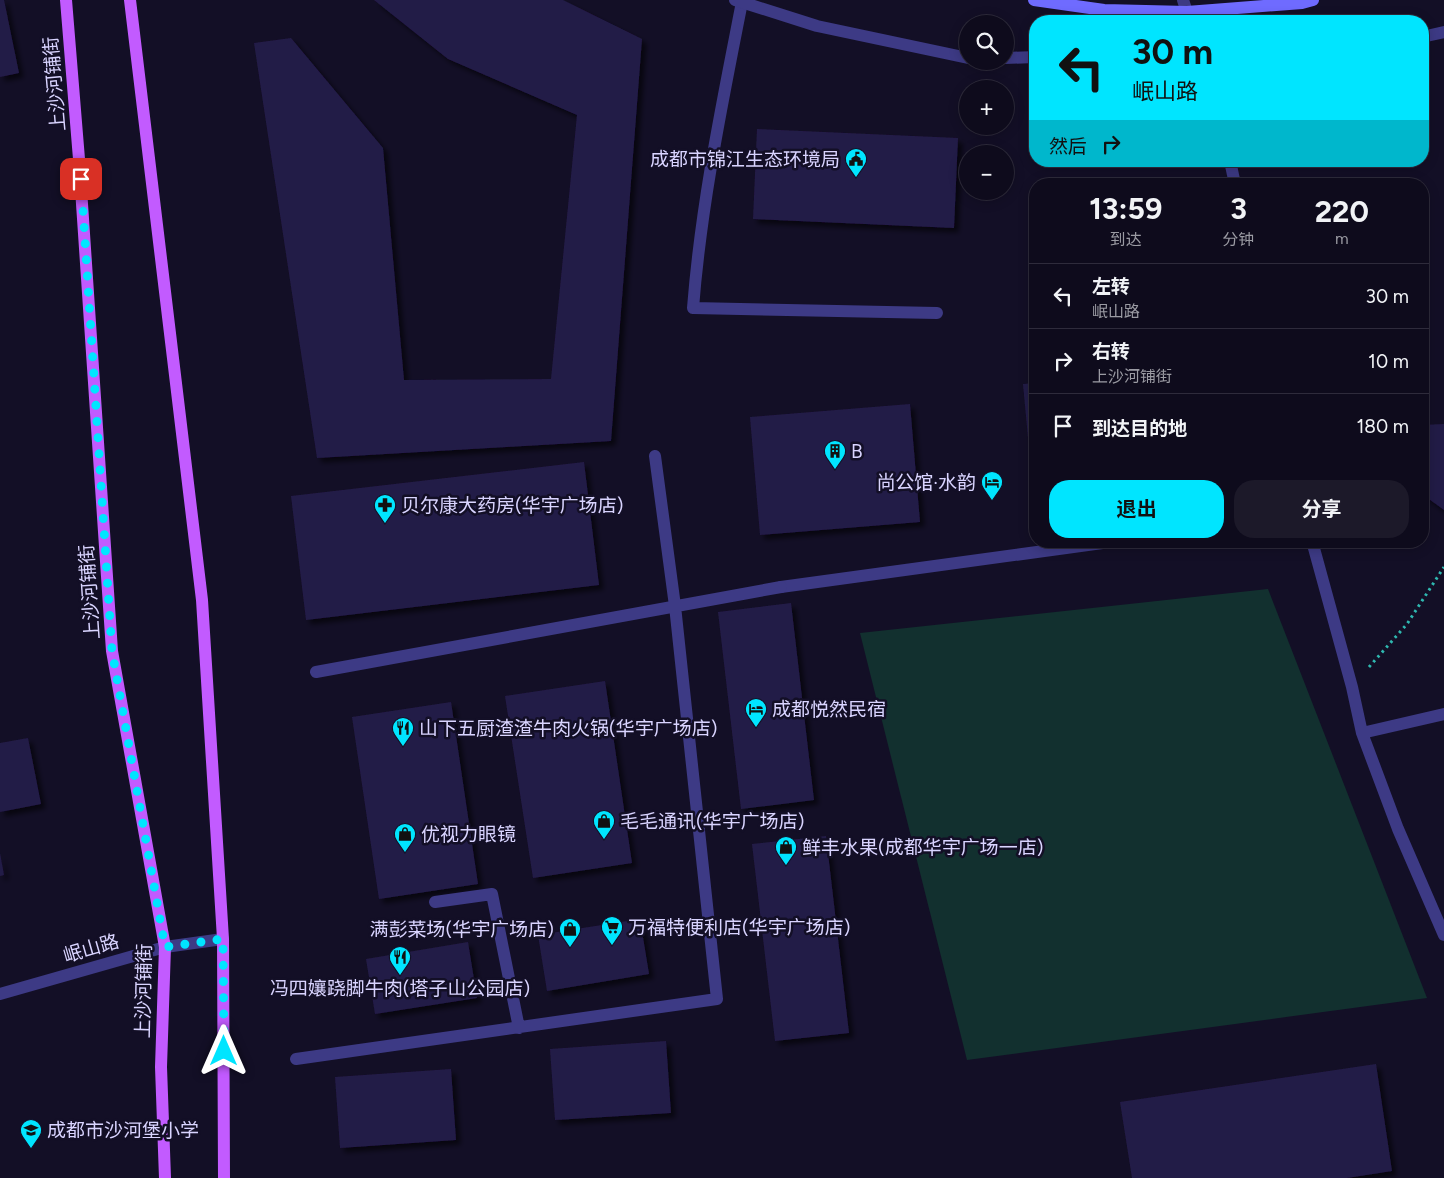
<!DOCTYPE html>
<html lang="zh">
<head>
<meta charset="utf-8">
<style>
  body { margin:0; font-family:Figtree,"Noto Sans SC",sans-serif; background:#1c1929; color:#f1f3f6; height:100vh; display:flex; flex-direction:column; font-size:19px; white-space:nowrap }
  * { box-sizing:border-box; margin:0 }
  p { font-size:16px; color:#9b9ba3 }
  .icon { flex:none; width:28px; height:28px; fill:none; stroke:currentColor; stroke-width:2; stroke-linecap:round; stroke-linejoin:round }
  .map { position:relative; flex:1; overflow:hidden }
  .details { position:absolute; left:1029px; top:178px; width:400px; height:370px; display:flex; flex-direction:column; background:#0e0b1c; border-radius:20px; box-shadow:0 2px 12px #0003,0 0 0 1px #2e2b3b }
  .details>* { flex:none }
  .hud { position:absolute; left:1029px; top:15px; width:400px; height:152px; border-radius:20px; box-shadow:0 2px 12px #0003,0 0 0 1px #2e2b3b; background:#00e5ff; color:#111; overflow:hidden }
  .fabs { position:absolute; left:959px; top:15px; display:grid; gap:10px }
  .fabs a { display:grid; place-items:center; width:55px; height:55px; border-radius:50%; background:#0e0b1c; box-shadow:0 2px 12px #0003,0 0 0 1px #2e2b3b; font-size:25px }
  .pin { position:absolute; display:grid; place-items:center; width:42px; height:42px; color:#fff; margin:-21px; border-radius:10px; box-shadow:0 2px 8px #0006 }
  .me { position:absolute; width:55px; margin:-28px; rotate:0deg; stroke-linejoin:round; filter:drop-shadow(0 0 4px #0008) }
  .turn { display:flex; align-items:center; gap:18px; height:105px; padding:0 20px; font-size:22px }
  .turn .icon { width:65px; height:65px; stroke-width:2.5 }
  .turn b { display:block; font-size:35px; line-height:42px }
  .then { display:flex; align-items:center; height:48px; padding:0 20px; background:#0003; gap:10px; font-size:19px }
  .eta { display:flex; justify-content:space-evenly; align-items:center; height:85px; text-align:center }
  .eta b { font-size:30px; font-weight:700; line-height:35px }
  .action { display:flex; gap:10px; margin-top:auto; padding:10px 20px }
  .action a { flex:1; height:58px; border-radius:20px; background:#00e5ff; color:#111; font-size:20px; font-weight:700; line-height:58px; text-align:center }
  .action a+a { background:#1c1929; color:#f1f3f6 }
  ul { padding:0; list-style:none }
  li { display:flex; align-items:center; gap:15px; height:65px; padding:0 20px; border-top:1px solid #2e2b3b }
  li div { flex:1 }
  li b { display:block; font-size:19px }
  li em { font-style:normal }
  .map>svg:first-child { display:block }
  .green { fill:#12302f }
  .building { fill:#241b47; filter:url(#shadow) }
  .lines { fill:none; stroke-linecap:round; stroke-linejoin:round }
  .path { stroke:#2fb8b0; stroke-width:3; stroke-dasharray:2.5 4; stroke-linecap:butt }
  .lane { stroke:#3d3a85; stroke-width:12 }
  .street { stroke:#3d3a85; stroke-width:12 }
  .secondary { stroke:#6f6bff; stroke-width:12 }
  .primary { stroke:#c25bff; stroke-width:12 }
  .route { stroke:#00e5ff; stroke-width:9; stroke-dasharray:0 16.2 }
  .labels { text-anchor:middle; stroke-width:5; stroke-linejoin:round; paint-order:stroke }
  .street-label { font-size:19px; fill:#d9d4ff; stroke:#130f26 }
  .poi-label { font-size:19px; fill:#d9d4ff; stroke:#130f26; text-anchor:start }
</style>
</head>
<body>
<div class="map">
<svg width="1444" height="1178" viewBox="0 0 1444 1178">
  <defs>
    <filter id="shadow"><feDropShadow dx="4.5" dy="4.5" stdDeviation="2.5" flood-color="#0009"/></filter>
  </defs>
  <rect width="100%" height="100%" fill="#130f26"/>
  <path class="green" d="M1268,589L1427,998L967,1060L860,633Z"/>
  <path class="building" d="M0,0H4L19,73L0,77Z
    M374,0H563L642,39L611,441L317,458L254,43L291,38L383,148L404,380L551,379L577,115L448,59Z
    M757,129L958,138L954,228L753,219Z
    M1035,383V503H1034L1023,384Z
    M910,404L920,522L760,535L750,417Z
    M1444,424V510L1422,494V425Z
    M584,462L599,585L306,620L291,496Z
    M791,603L814,800L741,809L718,612Z
    M605,681L632,863L533,878L505,696Z
    M451,702L478,884L379,899L352,717Z
    M28,738L41,804L0,812V743Z
    M826,836L849,1033L775,1041L752,844Z
    M0,853L4,875L0,876Z
    M640,919L649,974L547,991L538,935Z
    M468,942L477,998L375,1014L366,959Z
    M666,1041L671,1113L555,1120L550,1049Z
    M1376,1064L1392,1171L1347,1178H1132L1120,1102Z
    M451,1069L456,1140L340,1148L335,1077Z"/>
  <g class="lines">
    <path class="path" d="M1369,667L1407,624L1444,567"/>
    <path class="lane" d="M742,2C722,104 701,205 693,308L937,313
      M781,587L1117,541"/>
    <path class="street" d="M735,0L817,26L968,58
      M1183,0L1190,21
      M1422,37L1444,32
      M1005,58L1035,57
      M1230,161L1235,184
      M1312,541L1352,687L1362,733L1398,829L1444,935
      M316,672L781,587
      M1362,733L1444,714
      M435,902L492,894L519,1028
      M0,994L165,947L223,939
      M296,1059L717,999L675,606L655,456"/>
    <path class="secondary" d="M1034,0L1104,10L1187,12L1302,3L1313,0"/>
    <path class="primary" d="M66,0L79,159L112,651L165,947L161,1067L165,1178
      M130,0L202,600L223,939L224,1178"/>
  </g>
  <g class="lines">
    <path class="route" d="M81,179L112,651L165,947L223,939L224,1051"/>
  </g>
  <defs>
    <g id="civic-pin" transform="scale(1.125)"><path d="M0 17L-7.5 6A9.5 9.5 0 1 1 7.5 6Z" fill="#00e5ff" stroke="#130f26"/><path d="M-.6-6.5H3V-4.5H.6V-3L4-1V1h2V6H-6V1h2V-1L-.6-3ZM-1.2 2.5V6h2.4V2.5Z" fill="#111"/></g>
    <g id="building-pin" transform="scale(1.125)"><path d="M0 17L-7.5 6A9.5 9.5 0 1 1 7.5 6Z" fill="#00e5ff" stroke="#130f26"/><path d="M-4-6H4V6H1V3H-1V6H-4ZM-2.5-4.3h1.7v1.8h-1.7ZM.8-4.3h1.7v1.8H.8ZM-2.5-1h1.7V.8h-1.7ZM.8-1h1.7V.8H.8Z" fill="#111"/></g>
    <g id="hotel-pin" transform="scale(1.125)"><path d="M0 17L-7.5 6A9.5 9.5 0 1 1 7.5 6Z" fill="#00e5ff" stroke="#130f26"/><path d="M-6-4.5h1.5V1H6V5H4.5V3h-9V5H-6ZM-4 0a1.8 1.8 0 1 1 3.6 0ZM.5 0V-2.5h3Q6-2.5 6 0Z" fill="#111"/></g>
    <g id="pharmacy-pin" transform="scale(1.125)"><path d="M0 17L-7.5 6A9.5 9.5 0 1 1 7.5 6Z" fill="#00e5ff" stroke="#130f26"/><path d="M-2-6h4v4h4v4h-4v4h-4v-4h-4v-4h4Z" fill="#111"/></g>
    <g id="restaurant-pin" transform="scale(1.125)"><path d="M0 17L-7.5 6A9.5 9.5 0 1 1 7.5 6Z" fill="#00e5ff" stroke="#130f26"/><path d="M-5-6h1v4h1v-4h1v4h1v-4h1v5L-1.5 .5V6h-2V.5L-5-1ZM5-6V6H3V1.5H1.5Q1.5-4 5-6Z" fill="#111"/></g>
    <g id="shop-pin" transform="scale(1.125)"><path d="M0 17L-7.5 6A9.5 9.5 0 1 1 7.5 6Z" fill="#00e5ff" stroke="#130f26"/><path d="M-5-2.5h2.3a2.7 3.5 0 0 1 5.4 0H5L5.5 6h-11ZM-1.5-2.5h3a1.5 2.3 0 0 0-3 0Z" fill="#111"/></g>
    <g id="supermarket-pin" transform="scale(1.125)"><path d="M0 17L-7.5 6A9.5 9.5 0 1 1 7.5 6Z" fill="#00e5ff" stroke="#130f26"/><path d="M-6-5.5h2.5l.6 2H6L4.5 2H-2.5L-4.4-4H-6ZM-1.5 3.2a1.3 1.3 0 1 0 .1 0ZM3 3.2a1.3 1.3 0 1 0 .1 0Z" fill="#111"/></g>
    <g id="school-pin" transform="scale(1.125)"><path d="M0 17L-7.5 6A9.5 9.5 0 1 1 7.5 6Z" fill="#00e5ff" stroke="#130f26"/><path d="M0-5L7-2L0 1L-7-2ZM-4 1L0 2.5L4 1V4Q0 6-4 4Z" fill="#111"/></g>
  </defs>
  <g fill-rule="evenodd">
    <use href="#civic-pin" x="856" y="159"/>
    <use href="#building-pin" x="835" y="451"/>
    <use href="#hotel-pin" x="992" y="482"/>
    <use href="#pharmacy-pin" x="385" y="505"/>
    <use href="#hotel-pin" x="756" y="709"/>
    <use href="#restaurant-pin" x="403" y="728"/>
    <use href="#shop-pin" x="604" y="821"/>
    <use href="#shop-pin" x="405" y="834"/>
    <use href="#shop-pin" x="786" y="847"/>
    <use href="#supermarket-pin" x="612" y="927"/>
    <use href="#shop-pin" x="570" y="929"/>
    <use href="#restaurant-pin" x="400" y="957"/>
    <use href="#school-pin" x="31" y="1130"/>
  </g>
  <g class="labels">
    <g class="street-label">
      <text transform="translate(54 84) rotate(-95)" y="7">上沙河铺街</text>
      <text transform="translate(89 592) rotate(-94)" y="7">上沙河铺街</text>
      <text transform="translate(91 948) rotate(-16)" y="7">岷山路</text>
      <text transform="translate(143 991) rotate(-89)" y="7">上沙河铺街</text>
    </g>
    <g class="poi-label">
      <text x="840" y="166" text-anchor="end">成都市锦江生态环境局</text>
      <text x="851" y="458">B</text>
      <text x="976" y="489" text-anchor="end">尚公馆·水韵</text>
      <text x="401" y="512">贝尔康大药房(华宇广场店)</text>
      <text x="772" y="716">成都悦然民宿</text>
      <text x="419" y="735">山下五厨渣渣牛肉火锅(华宇广场店)</text>
      <text x="620" y="828">毛毛通讯(华宇广场店)</text>
      <text x="421" y="841">优视力眼镜</text>
      <text x="802" y="854">鲜丰水果(成都华宇广场一店)</text>
      <text x="628" y="934">万福特便利店(华宇广场店)</text>
      <text x="554" y="936" text-anchor="end">满彭菜场(华宇广场店)</text>
      <text x="400" y="995" text-anchor="middle">冯四孃跷脚牛肉(塔子山公园店)</text>
      <text x="47" y="1137">成都市沙河堡小学</text>
    </g>
  </g>
</svg>
<div class="fabs">
<a><svg class="icon" aria-label="search" viewBox="0 0 24 24"><circle cx="10" cy="10" r="6"/><path d="M15 15l6 6"/></svg></a>
<a>+</a>
<a>−</a>
</div>
<div class="pin" style="left:81px;top:179px;background:#d93025"><svg class="icon" aria-label="arrive" viewBox="0 0 24 24"><path d="M6 21V4h12l-3 4 3 4H6"/></svg></div>
<svg class="me" style="left:224px;top:1051px" viewBox="-20 -20 40 40"><path d="M0-17L14 15 0 8-14 15z" fill="#00e5ff" stroke="#fff" stroke-width="4"/></svg>
<div class="hud">
<div class="turn"><svg class="icon" aria-label="left" viewBox="0 0 24 24"><path d="M17 20v-9H6M10 6l-5 5 5 5"/></svg><div><b>30 m</b>岷山路</div></div>
<div class="then">然后<svg class="icon" aria-label="right" viewBox="0 0 24 24"><path d="M7 20v-9h11M14 6l5 5-5 5"/></svg></div>
</div>
<section class="details">
<div class="eta">
<div><b>13:59</b><p>到达</p></div>
<div><b>3</b><p>分钟</p></div>
<div><b>220</b><p>m</p></div>
</div>
<ul>
<li><svg class="icon" aria-label="left" viewBox="0 0 24 24"><path d="M17 20v-9H6M10 6l-5 5 5 5"/></svg><div><b>左转</b><p>岷山路</p></div><em>30 m</em></li>
<li><svg class="icon" aria-label="right" viewBox="0 0 24 24"><path d="M7 20v-9h11M14 6l5 5-5 5"/></svg><div><b>右转</b><p>上沙河铺街</p></div><em>10 m</em></li>
<li><svg class="icon" aria-label="arrive" viewBox="0 0 24 24"><path d="M6 21V4h12l-3 4 3 4H6"/></svg><div><b>到达目的地</b></div><em>180 m</em></li>
</ul>
<div class="action"><a>退出</a><a>分享</a></div>
</section>
</div>
</body>
</html>
